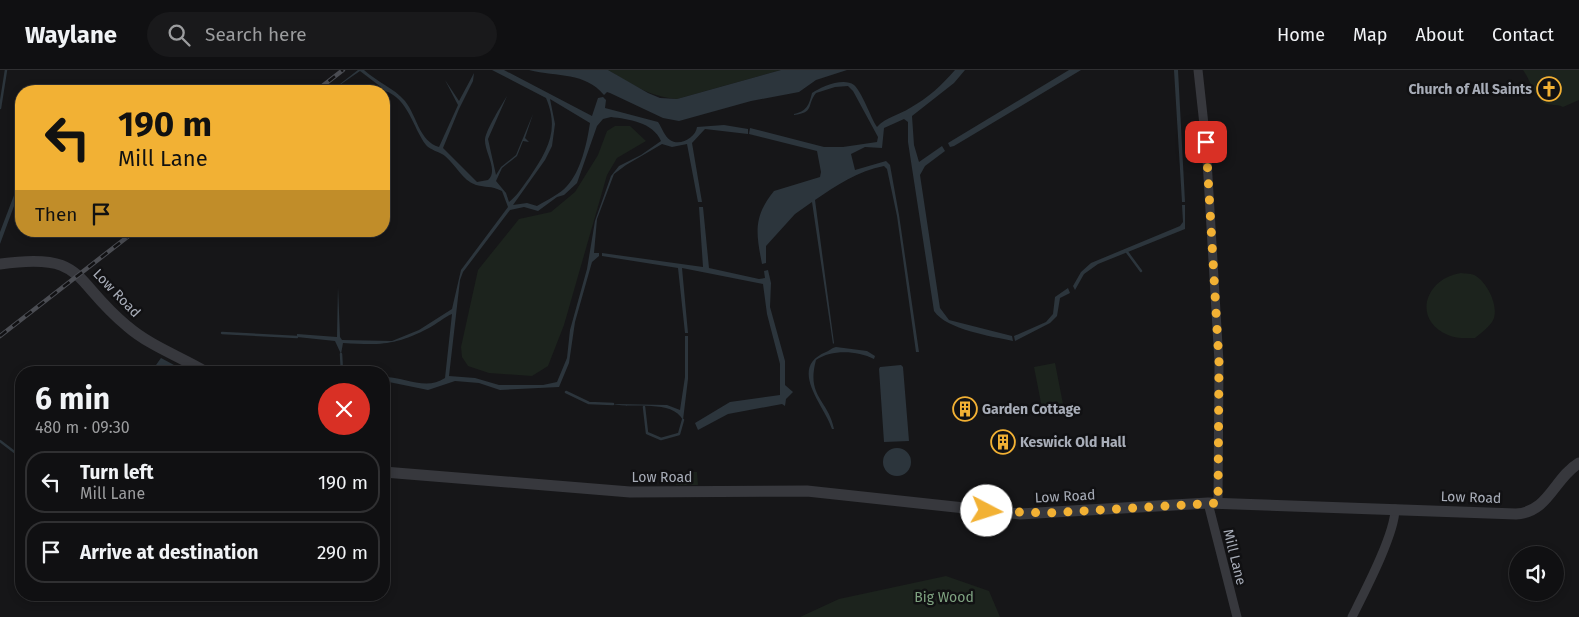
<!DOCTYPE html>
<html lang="en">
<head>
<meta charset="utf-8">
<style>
  body { margin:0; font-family:"Fira Sans",sans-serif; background:#19191b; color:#f1f3f6; height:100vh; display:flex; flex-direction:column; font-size:19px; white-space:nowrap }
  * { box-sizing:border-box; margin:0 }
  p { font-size:16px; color:#9c9d9f }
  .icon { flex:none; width:28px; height:28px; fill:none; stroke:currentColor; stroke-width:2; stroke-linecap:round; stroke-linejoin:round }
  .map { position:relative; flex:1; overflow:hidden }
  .drawer { position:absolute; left:15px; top:296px; width:375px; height:235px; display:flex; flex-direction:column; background:#101012; border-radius:20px; box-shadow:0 2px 8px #0003,0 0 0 1px #303032 }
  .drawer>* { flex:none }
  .hud { position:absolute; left:15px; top:15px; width:375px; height:152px; border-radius:20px; box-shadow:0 2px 8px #0003,0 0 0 1px #303032; background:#f2b134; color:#111; overflow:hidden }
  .controls { position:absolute; left:1509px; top:476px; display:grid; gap:10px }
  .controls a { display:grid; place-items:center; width:55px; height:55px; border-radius:50%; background:#101012; box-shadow:0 2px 8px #0003,0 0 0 1px #303032; font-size:25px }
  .pin { position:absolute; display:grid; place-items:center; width:42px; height:42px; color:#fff; margin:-21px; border-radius:10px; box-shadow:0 2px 8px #0006 }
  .me { position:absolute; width:55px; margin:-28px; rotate:95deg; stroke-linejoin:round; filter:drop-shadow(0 0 4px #0008) }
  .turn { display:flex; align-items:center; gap:18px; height:105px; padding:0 20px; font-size:22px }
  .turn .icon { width:65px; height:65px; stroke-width:2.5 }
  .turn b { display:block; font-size:35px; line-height:42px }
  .then { display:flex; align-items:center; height:48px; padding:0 20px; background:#0003; gap:10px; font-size:19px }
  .round { display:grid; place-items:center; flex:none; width:52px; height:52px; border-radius:26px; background:#19191b }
  .headline { display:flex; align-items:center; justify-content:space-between; height:85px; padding:0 20px }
  h1 { font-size:30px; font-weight:700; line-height:38px }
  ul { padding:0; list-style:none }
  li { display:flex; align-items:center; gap:15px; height:62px; margin:0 10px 8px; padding:0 10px; border:2px solid #303032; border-radius:20px }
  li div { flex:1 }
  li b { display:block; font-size:19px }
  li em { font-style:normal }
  header { display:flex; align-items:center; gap:30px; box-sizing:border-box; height:70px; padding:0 25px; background:#101012; border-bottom:1px solid #303032 }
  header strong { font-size:24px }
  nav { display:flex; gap:28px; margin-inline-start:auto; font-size:18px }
  .search { width:350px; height:45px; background:#19191b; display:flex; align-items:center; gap:12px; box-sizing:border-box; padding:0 18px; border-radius:28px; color:#9c9d9f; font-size:19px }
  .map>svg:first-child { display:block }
  .green { fill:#1c231d }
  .water { fill:#2c353c; fill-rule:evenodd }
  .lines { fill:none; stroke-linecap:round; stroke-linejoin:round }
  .stream { stroke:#2c353c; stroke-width:2.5 }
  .minor { stroke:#37383d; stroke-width:9 }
  .tertiary { stroke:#37383d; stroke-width:11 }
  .rail-casing { stroke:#4a4c52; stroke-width:4.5 }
  .rail { stroke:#111113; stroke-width:2.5; stroke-dasharray:8; stroke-linecap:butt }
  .route { stroke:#f2b134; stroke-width:9; stroke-dasharray:0 16.2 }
  .labels { text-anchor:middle; stroke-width:5; stroke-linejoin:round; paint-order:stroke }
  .poi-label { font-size:14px; font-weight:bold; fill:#a8adb8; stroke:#111113; text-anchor:start }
  .street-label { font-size:14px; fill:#a8adb8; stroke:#111113 }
  .park-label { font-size:14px; fill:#7fa381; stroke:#111113 }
</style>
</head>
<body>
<header>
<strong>Waylane</strong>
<div class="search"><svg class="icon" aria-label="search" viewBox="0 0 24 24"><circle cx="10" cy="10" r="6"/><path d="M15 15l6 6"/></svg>Search here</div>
<nav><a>Home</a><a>Map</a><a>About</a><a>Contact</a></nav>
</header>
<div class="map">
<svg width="1579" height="547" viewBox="0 0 1579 547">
  <rect width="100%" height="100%" fill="#161618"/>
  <path class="green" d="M608,0H781L677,29C651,27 630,14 608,0Z
    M1523,0H1579V30L1563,37C1557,34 1553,36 1547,34C1536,31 1530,9 1523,0Z
    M615,56H630L646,71L617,88L607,105L564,255L548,296L532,306L489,303L468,296L462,287L461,277L478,200L519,149L551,142L575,122L598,85L607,61Z
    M1461,203C1465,204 1472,203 1476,206C1487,213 1498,234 1494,248C1491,256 1482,262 1475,268C1466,268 1456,269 1448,265C1411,249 1426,208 1461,203Z
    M1055,293L1063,334L1042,338L1034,297Z
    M677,402H697L698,415H676Z
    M946,506L989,521L1000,547H800L839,529Z"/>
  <path class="water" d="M358,0H364C377,12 394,18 405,31C417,46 419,71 439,77L458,35L445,10L459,31L474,3L473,11L459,39L443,78L477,112L488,110C499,100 484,82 485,69C487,58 501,36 507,26L488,69L496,105L501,97L516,85L533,44L525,68L529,72L523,71L517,86L502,98L496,111L506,123L509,132C517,126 523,116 529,108C547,81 560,61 546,28L492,0H504L592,46L598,28L603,27L606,30L605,38L658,52C662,58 665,67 670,70C680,77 696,67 697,57L724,55L748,59V64L705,59L692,73L702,132H698L687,74L672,77L662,74L626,95L614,104L597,149L594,183H599V186L592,192L575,252L569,293L559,317L500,320L479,313L455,311L428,320L384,311V307C405,307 426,321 445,308L452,244C444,247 437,254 429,258C394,276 380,275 343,273L341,284L335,271L297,267V264L337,267L338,217L340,267L342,270L392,271L419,260L452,239L461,200L508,137L502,121C490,115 486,118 476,115C462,110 456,95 445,86C440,82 430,80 426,75C413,58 408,28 385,21L384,24V21H380L381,17L360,1L331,21ZM550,29L590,53C587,73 581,101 567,116C560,124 547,130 537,136L527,133L513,135L545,90L552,76L555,54ZM611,47C628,49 653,52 661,71L641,85L619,96L611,106L595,151L587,199L570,260L567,288L557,312L543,315H499L475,308L449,306L460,210L463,202L510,140L524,137L538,141L557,127L564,125L577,113L597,56L603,49Z
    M529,0H608L648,23L660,28L677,29L781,0H857H847L816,10L799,22L751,31L679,51L663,48L610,23L607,22L604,25C585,2 558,7 529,0Z
    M955,0H965L954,13L912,46L914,75L919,92L942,76L945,81L925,96L920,105L940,238L949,250L1012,266L1013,271C991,266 947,260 934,241L908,72V52L904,49L884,58L882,78L865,77L851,84L855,100L886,91L890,95L899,145L919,282H916L897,146L887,99L884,96C858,101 837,115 815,130L834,273L833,274L812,132L795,144L766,176V193L762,194C756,163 753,147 774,121L820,107L821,102L817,81L749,64L750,58L824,77H843L877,72L878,67L853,21L848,16L835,17L816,23C806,36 815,42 794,45V44C807,41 809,35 812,23C821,17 843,7 854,15C862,22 871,48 877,57C886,47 899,45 910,38C928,28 942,15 955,0Z
    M1069,0H1081L954,76L950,77L948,73Z
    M1174,0H1178L1185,132H1182Z
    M21,107V117L0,174V162Z
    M1182,135H1185V159L1098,194L1084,204L1075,220L1073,216L1081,202L1091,193L1180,156L1183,152Z
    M699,137H703L709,198L759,209L765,208L764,201L768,200L771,213L770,237L785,291V315L793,322L786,329L785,336L782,334L728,344L698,360L695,353L730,332L780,325V294L767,244L763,214L682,198L688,263H685L678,198L602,186V183L703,197Z
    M1068,218L1070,223L1060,228L1057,246L1050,253L1015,271L1014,266L1046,252L1053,244L1055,227Z
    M685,266H688V309L683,350C672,329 633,339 613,334L667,335L680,340L685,307Z
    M836,277L867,281L875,286L874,289C857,281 833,279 816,290C806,327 828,329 834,359H832C825,336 787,298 826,282C831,280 831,278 836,277Z
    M161,288L187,302H151Z
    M901,295L903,297L909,371L884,372L879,299L880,297Z
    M883 392a14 14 0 1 1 28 0a14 14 0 1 1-28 0Z"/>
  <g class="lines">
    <path class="stream" d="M0,38L6,0
      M1127,182L1141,201
      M222,263L297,267
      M341,284L342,302
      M566,322L589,333L613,334
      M644,337L647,363L661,369L679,364L683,350
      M0,371L17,384"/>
    <path class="minor" d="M1198,0L1206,73L1219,292L1218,433
      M1208,433L1237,547
      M1352,547C1364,523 1395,464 1395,439"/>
    <path class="tertiary" d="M0,194C87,182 71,210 127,256C150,276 181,287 206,302
      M384,402L630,422L807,421L1020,444L1208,433L1516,444C1549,442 1554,408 1579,393"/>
    <g class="rail-casing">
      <path id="rail" d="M316,21L343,0
        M0,266L135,161"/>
    </g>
    <use href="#rail" class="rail"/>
  </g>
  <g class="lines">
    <path class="route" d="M987,441L1048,443L1218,433L1219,292L1206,72"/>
  </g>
  <defs>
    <g id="church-ring" transform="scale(1.25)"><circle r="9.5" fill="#111113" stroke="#f2b134" stroke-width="1.5"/><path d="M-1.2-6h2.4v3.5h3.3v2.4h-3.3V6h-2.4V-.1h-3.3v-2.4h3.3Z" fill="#f2b134"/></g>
    <g id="building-ring" transform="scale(1.25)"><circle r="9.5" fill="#111113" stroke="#f2b134" stroke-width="1.5"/><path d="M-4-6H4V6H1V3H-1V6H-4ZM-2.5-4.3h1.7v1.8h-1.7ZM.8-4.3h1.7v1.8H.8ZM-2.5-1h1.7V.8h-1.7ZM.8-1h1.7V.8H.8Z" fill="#f2b134"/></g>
  </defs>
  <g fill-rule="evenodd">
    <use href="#church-ring" x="1549" y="19"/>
    <use href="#building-ring" x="965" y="339"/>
    <use href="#building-ring" x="1003" y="372"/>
  </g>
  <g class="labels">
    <g class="poi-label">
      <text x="1532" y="24" text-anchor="end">Church of All Saints</text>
      <text x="982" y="344">Garden Cottage</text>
      <text x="1020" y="377">Keswick Old Hall</text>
    </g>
    <g class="street-label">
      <text transform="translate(117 223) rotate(46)" y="5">Low Road</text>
      <text x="662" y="412">Low Road</text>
      <text transform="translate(1065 426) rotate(-3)" y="5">Low Road</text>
      <text transform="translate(1471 427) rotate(2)" y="5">Low Road</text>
      <text transform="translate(1235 487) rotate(76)" y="5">Mill Lane</text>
    </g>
    <g class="park-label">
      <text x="944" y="532">Big Wood</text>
    </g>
  </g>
</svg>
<div class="controls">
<a><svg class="icon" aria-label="sound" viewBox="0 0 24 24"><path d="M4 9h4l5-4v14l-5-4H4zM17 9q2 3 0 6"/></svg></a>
</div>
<div class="pin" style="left:1206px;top:72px;background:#d93025"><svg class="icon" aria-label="arrive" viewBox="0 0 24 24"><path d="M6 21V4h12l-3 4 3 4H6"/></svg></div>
<svg class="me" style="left:987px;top:441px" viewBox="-20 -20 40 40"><circle r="19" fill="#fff"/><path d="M0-13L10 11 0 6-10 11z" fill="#f2b134"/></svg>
<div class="hud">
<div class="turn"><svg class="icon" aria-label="left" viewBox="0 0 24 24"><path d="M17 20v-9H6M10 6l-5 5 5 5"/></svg><div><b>190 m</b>Mill Lane</div></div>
<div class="then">Then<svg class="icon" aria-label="arrive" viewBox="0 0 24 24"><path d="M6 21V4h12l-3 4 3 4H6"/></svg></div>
</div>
<section class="drawer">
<div class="headline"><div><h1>6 min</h1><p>480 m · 09:30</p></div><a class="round" style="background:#d93025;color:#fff"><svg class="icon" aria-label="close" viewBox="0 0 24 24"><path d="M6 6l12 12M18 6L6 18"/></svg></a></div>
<ul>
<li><svg class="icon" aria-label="left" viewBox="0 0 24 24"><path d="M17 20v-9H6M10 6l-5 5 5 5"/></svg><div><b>Turn left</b><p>Mill Lane</p></div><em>190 m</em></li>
<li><svg class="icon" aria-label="arrive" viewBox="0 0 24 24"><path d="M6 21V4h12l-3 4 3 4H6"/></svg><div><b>Arrive at destination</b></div><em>290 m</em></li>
</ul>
</section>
</div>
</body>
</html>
